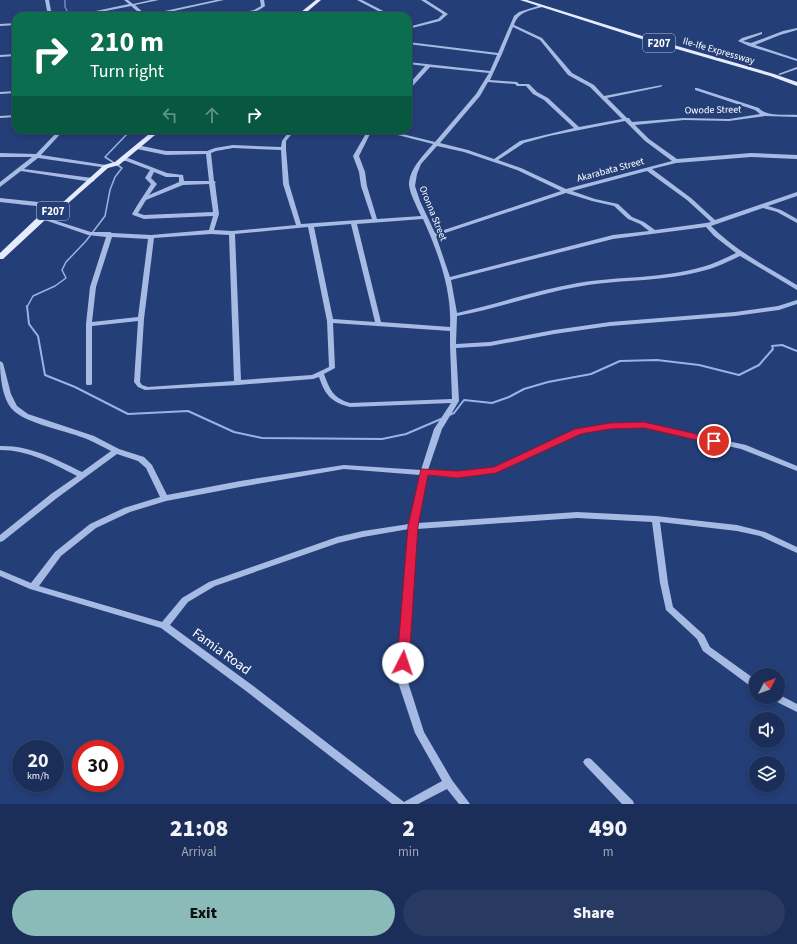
<!DOCTYPE html>
<html lang="en">
<head>
<meta charset="utf-8">
<style>
  body { margin:0; font-family:"Source Sans 3",sans-serif; background:#283a62; color:#f1f3f6; height:100vh; display:flex; flex-direction:column; font-size:15px; white-space:nowrap }
  * { box-sizing:border-box; margin:0 }
  p { font-size:13px; color:#a0a8ba }
  .icon { flex:none; width:22px; height:22px; fill:none; stroke:currentColor; stroke-width:2; stroke-linecap:round; stroke-linejoin:round }
  .map { position:relative; height:804px; overflow:hidden }
  .panel { display:flex; flex-direction:column; background:#1b2e59; flex:1 }
  .panel>* { flex:none }
  .hud { position:absolute; left:12px; top:12px; width:400px; height:122px; border-radius:12px; box-shadow:0 2px 6px #0003,0 0 0 1px #394a6f; background:#0b6e4f; color:#fff; overflow:hidden }
  .needle { width:26px; rotate:48deg }
  .controls { position:absolute; left:749px; top:668px; display:grid; gap:8px }
  .controls a { display:grid; place-items:center; width:36px; height:36px; border-radius:50%; background:#1b2e59; box-shadow:0 2px 6px #0003,0 0 0 1px #394a6f; font-size:20px }
  .speed { position:absolute; left:12px; top:740px; display:flex; gap:8px; font-size:20px; font-weight:700; text-align:center }
  .speed>* { display:grid; place-content:center; width:52px; height:52px; border-radius:50%; background:#1b2e59; box-shadow:0 2px 6px #0003,0 0 0 1px #394a6f; line-height:1 }
  .speed small { font-size:10px; font-weight:400 }
  .speed .limit { border:6px solid #d22; background:#fff; color:#111 }
  .pin { position:absolute; display:grid; place-items:center; width:34px; height:34px; color:#fff; margin:-17px; border:2px solid #fff; border-radius:50%; box-shadow:0 1px 4px #0007 }
  .me { position:absolute; width:44px; margin:-22px; rotate:4deg; stroke-linejoin:round; filter:drop-shadow(0 0 3px #0008) }
  .turn { display:flex; align-items:center; gap:14px; height:84px; padding:0 12px; font-size:18px }
  .turn .icon { width:52px; height:52px; stroke-width:2.5 }
  .turn b { display:block; font-size:28px; line-height:34px }
  .lanes { display:flex; align-items:center; height:38px; padding:0 12px; background:#0003; justify-content:center; gap:20px; direction:ltr }
  .lanes .off { opacity:.35 }
  .eta { display:flex; justify-content:space-evenly; align-items:center; height:68px; text-align:center }
  .eta b { font-size:24px; font-weight:800; line-height:28px }
  .action { display:flex; gap:8px; margin-top:auto; padding:8px 12px }
  .action a { flex:1; height:46px; border-radius:24px; background:#8bbbb9; color:#111; font-size:16px; font-weight:800; line-height:46px; text-align:center }
  .action a+a { background:#283a62; color:#f1f3f6 }
  .map>svg:first-child { display:block }
  .lines { fill:none; stroke-linecap:round; stroke-linejoin:round }
  .stream-far2 { stroke:#9ab3e4; stroke-width:1 }
  .stream-far1 { stroke:#9ab3e4; stroke-width:1.5 }
  .stream { stroke:#9ab3e4; stroke-width:2 }
  .minor { fill:#a6bae3; fill-rule:evenodd }
  .major { fill:#e5ebfc; fill-rule:evenodd }
  .route { fill:#e11d48; stroke:#92132f }
  .labels { text-anchor:middle; stroke-width:4; stroke-linejoin:round; paint-order:stroke }
  .far-street-label { font-size:10px; fill:#fff; stroke:#243e77 }
  .shield { fill:#243e77; stroke:#bdc5d6; stroke-width:1 }
  .shield-label { font-size:11px; font-weight:bold; fill:#fff }
  .near-street-label { font-size:14px; fill:#fff; stroke:#243e77 }
</style>
</head>
<body>
<div class="map">
<svg width="797" height="804" viewBox="0 0 797 804">
  <rect width="100%" height="100%" fill="#243e77"/>
  <g class="lines">
    <path class="stream-far2" d="M65,0V7L70,16
      M126,135L131,130"/>
    <path class="stream-far1" d="M27,307L33,296L55,286L66,278L62,270L66,262L86,241L105,216L110,190L115,177L122,168L105,157L127,134"/>
    <path class="stream" d="M27,306L29,324L38,336L45,375L75,387L128,414L188,411L234,432L262,438L382,439L406,434L441,419
      M449,415L454,413L464,400L492,403L509,397L524,389L548,382L591,374L620,361L657,360L699,365L739,375L759,365L773,349L772,346L782,345L797,351"/>
    <path class="minor" d="M45,0H49L52,16H48Z
      M124,0H128L133,4L151,0H159L135,5L146,15L216,0H224L151,16H143L131,6L80,16H72L129,4Z
      M260,0H264L265,6C255,14 240,16 227,16L254,10L261,6Z
      M357,0H362L393,16H388L383,13L374,16H368L380,12Z
      M421,0H426L448,14L440,21L408,29V27L438,19L443,14Z
      M541,5H542V7C529,11 519,11 514,25L542,38L572,73L594,85L604,96L662,85V86L660,87L607,98L627,118H629L632,122L684,118L729,119L760,114L755,110L695,90V88H697L759,108C766,117 786,114 797,115V117L765,116L729,121L684,120L635,125L649,139L677,159L751,153L797,155V159L751,157L676,163L652,169L691,198L715,220L797,192V196L768,206L781,210L797,219V223L777,212L763,208L711,226C736,251 767,267 797,285V290L740,256C729,261 718,267 706,270C666,282 623,279 582,286C540,293 499,308 457,316L456,344L490,342L554,330L610,322L735,312L778,306L797,300V304L779,310L735,316L610,326L554,334L490,346L456,348L459,401L442,429L428,470L458,472L494,468L576,429L610,424L644,423L746,445L797,466V471L741,449L644,427L610,428L581,433L496,472L458,478L427,475L418,523L577,512L656,516L737,525L765,532L797,547V553L760,536L737,531L660,522L668,583L673,607L704,635L710,647L756,680V689L753,688L703,651L697,639L666,610L660,583L652,522L577,518L417,529L407,679L424,732L452,780L470,804H459L447,789L418,804H392L246,691L161,628L30,589L0,576V570L31,583L55,552L90,524L124,508L160,497L146,468L138,461L117,454L57,498L3,541L0,542V535L51,494L77,476C52,463 28,450 0,450V446C29,445 56,459 82,472L111,451C103,447 96,443 89,440C69,431 25,424 12,409C2,398 0,375 0,361L3,363L11,394L17,406L28,414L94,436L119,449L144,457L152,465L167,495L240,481L344,465L421,470L434,429L451,403L350,407C331,402 325,395 319,377L313,379L238,385L145,390L138,387L134,382L138,321L92,326V384L91,385H87L86,384V324L90,287L106,237L88,235L39,218L42,216L44,217L91,232H110L112,233L151,235L209,230L213,216L144,219L133,215L132,214L138,204L151,184L145,178L150,170L126,161H120V159L128,158L167,173L183,175L184,181H209L206,154L166,155L137,149L134,147L137,145L166,151H207L215,148L233,145L281,147L282,141L290,130H295L286,141V149L289,184L301,224L372,219L361,186L359,172L353,156L368,130H372L359,156L365,172L367,186L377,219L421,216C417,207 410,194 409,185C409,169 423,156 433,144L378,130H386L435,142L476,94L489,73L430,67L410,89H408V85L425,66L408,64V62L490,71L497,55L408,44V42L498,53L514,16L519,12ZM513,27L540,40L568,75L590,87L622,119L579,127L548,98L537,92L529,84H519L517,82L490,80L502,54ZM488,82L515,84L517,86H526L533,94L544,100L574,128L520,141L494,159L468,150L440,143L480,96ZM625,121L645,141L672,161L566,189L521,168L498,160L524,143L549,136ZM437,146L464,152L517,170L561,191L435,233L420,201L415,186L417,174L421,164ZM233,148L281,150L283,184L296,225L232,231L214,230L219,214L215,183L216,182L214,181L211,153L216,151ZM647,171L687,200L711,222L706,223L655,230L644,222L632,217L618,204L595,199L572,191ZM154,172L166,177H179V182L149,195L157,184L151,178ZM209,184L213,212L144,215L138,213L146,200L183,185ZM566,193L592,201L614,206L628,219L640,224L649,231L613,235L450,277L436,236ZM423,219C438,252 452,290 450,327L381,322L357,224ZM351,224L375,322L333,319L314,227ZM308,227L327,321L329,367L312,375L241,380L235,234ZM706,227L714,236L736,253C725,258 714,264 702,267C662,279 619,276 578,283C537,290 498,304 457,313L451,280L613,239ZM211,234L229,235L234,381L148,387L142,385L140,382L144,319L154,238ZM112,237L148,239L138,317L92,322L96,287ZM333,323L450,331V346L452,399L350,403C333,398 330,390 324,374L335,368ZM344,469L420,475L409,524L363,531L337,537L209,582L182,598L162,622L39,586L61,556L96,528L130,512L166,501L240,487ZM409,529L397,679L415,733L442,781L404,802L252,685L170,625L188,602L215,586L338,543L363,537Z
      M16,23V25L0,26V24Z
      M797,28V30L780,35L755,45L797,59V61L749,46L738,41L742,38L762,32V34L743,41L751,43L783,31Z
      M16,54V56L0,57V55Z
      M797,67V69L780,75L778,74Z
      M16,91V93L0,94V92Z
      M16,115V117L0,118V116Z
      M59,130H64L41,155L106,165L109,167L108,168L38,158L24,169L92,178L95,180L92,182L21,171L0,187V182L32,157H0V153L36,154Z
      M0,198L48,203H63L66,205C57,210 12,203 0,202Z
      M778,694L797,704V712L773,700L771,697H778Z
      M588,758L591,759L633,801L634,804H622L585,765L583,762L585,759Z"/>
    <path class="major" d="M316,0H321L302,16H296Z
      M520,0H527L639,35L774,74L797,82V86L770,76L635,37Z
      M154,130H161L119,165L108,168L65,206L45,220L3,259H0V253L39,216L61,204L104,165L115,162Z"/>
  </g>
  <path class="route" d="M644,422L714,438L719,441L714,444L644,428L610,429L581,434L496,473L458,478L428,475L418,526L409,663L407,667L403,668L399,667L397,663L408,526L421,469L458,471L494,467L575,429L610,423Z"/>
  <g class="labels">
    <g class="far-street-label">
      <text transform="translate(719 50) rotate(16)" y="4">Ile-Ife Expressway</text>
      <text transform="translate(713 109) rotate(-1)" y="4">Owode Street</text>
      <text transform="translate(610 169) rotate(-15)" y="4">Akarabata Street</text>
      <text transform="translate(434 213) rotate(68)" y="4">Oronna Street</text>
    </g>
    <g class="shield">
      <rect x="643" y="34" width="32" height="18" rx="3"/>
      <rect x="37" y="202" width="32" height="18" rx="3"/>
    </g>
    <g class="shield-label">
      <text x="659" y="47">F207</text>
      <text x="53" y="215">F207</text>
    </g>
    <g class="near-street-label">
      <text transform="translate(222 651) rotate(36)" y="5">Famia Road</text>
    </g>
  </g>
</svg>
<div class="controls">
<a><svg class="needle" viewBox="-14 -14 28 28"><path d="M0-13l5 13h-10z" fill="#e53935"/><path d="M0 13l5-13h-10z" fill="#a0a8ba"/></svg></a>
<a><svg class="icon" aria-label="sound" viewBox="0 0 24 24"><path d="M4 9h4l5-4v14l-5-4H4zM17 9q2 3 0 6"/></svg></a>
<a><svg class="icon" aria-label="layers" viewBox="0 0 24 24"><path d="M12 4l9 5-9 5-9-5zM3 14l9 5 9-5"/></svg></a>
</div>
<div class="speed"><div>20<small>km/h</small></div><div class="limit">30</div></div>
<div class="pin" style="left:714px;top:441px;background:#d93025"><svg class="icon" aria-label="arrive" viewBox="0 0 24 24"><path d="M6 21V4h12l-3 4 3 4H6"/></svg></div>
<svg class="me" style="left:403px;top:663px" viewBox="-20 -20 40 40"><circle r="19" fill="#fff"/><path d="M0-13L10 11 0 6-10 11z" fill="#e11d48"/></svg>
<div class="hud">
<div class="turn"><svg class="icon" aria-label="right" viewBox="0 0 24 24"><path d="M7 20v-9h11M14 6l5 5-5 5"/></svg><div><b>210 m</b>Turn right</div></div>
<div class="lanes"><svg class="icon off" aria-label="left" viewBox="0 0 24 24"><path d="M17 20v-9H6M10 6l-5 5 5 5"/></svg><svg class="icon off" aria-label="ahead" viewBox="0 0 24 24"><path d="M12 20V5M6 11l6-6 6 6"/></svg><svg class="icon" aria-label="right" viewBox="0 0 24 24"><path d="M7 20v-9h11M14 6l5 5-5 5"/></svg></div>
</div>
</div>
<section class="panel">
<div class="eta">
<div><b>21:08</b><p>Arrival</p></div>
<div><b>2</b><p>min</p></div>
<div><b>490</b><p>m</p></div>
</div>
<div class="action"><a>Exit</a><a>Share</a></div>
</section>
</body>
</html>
